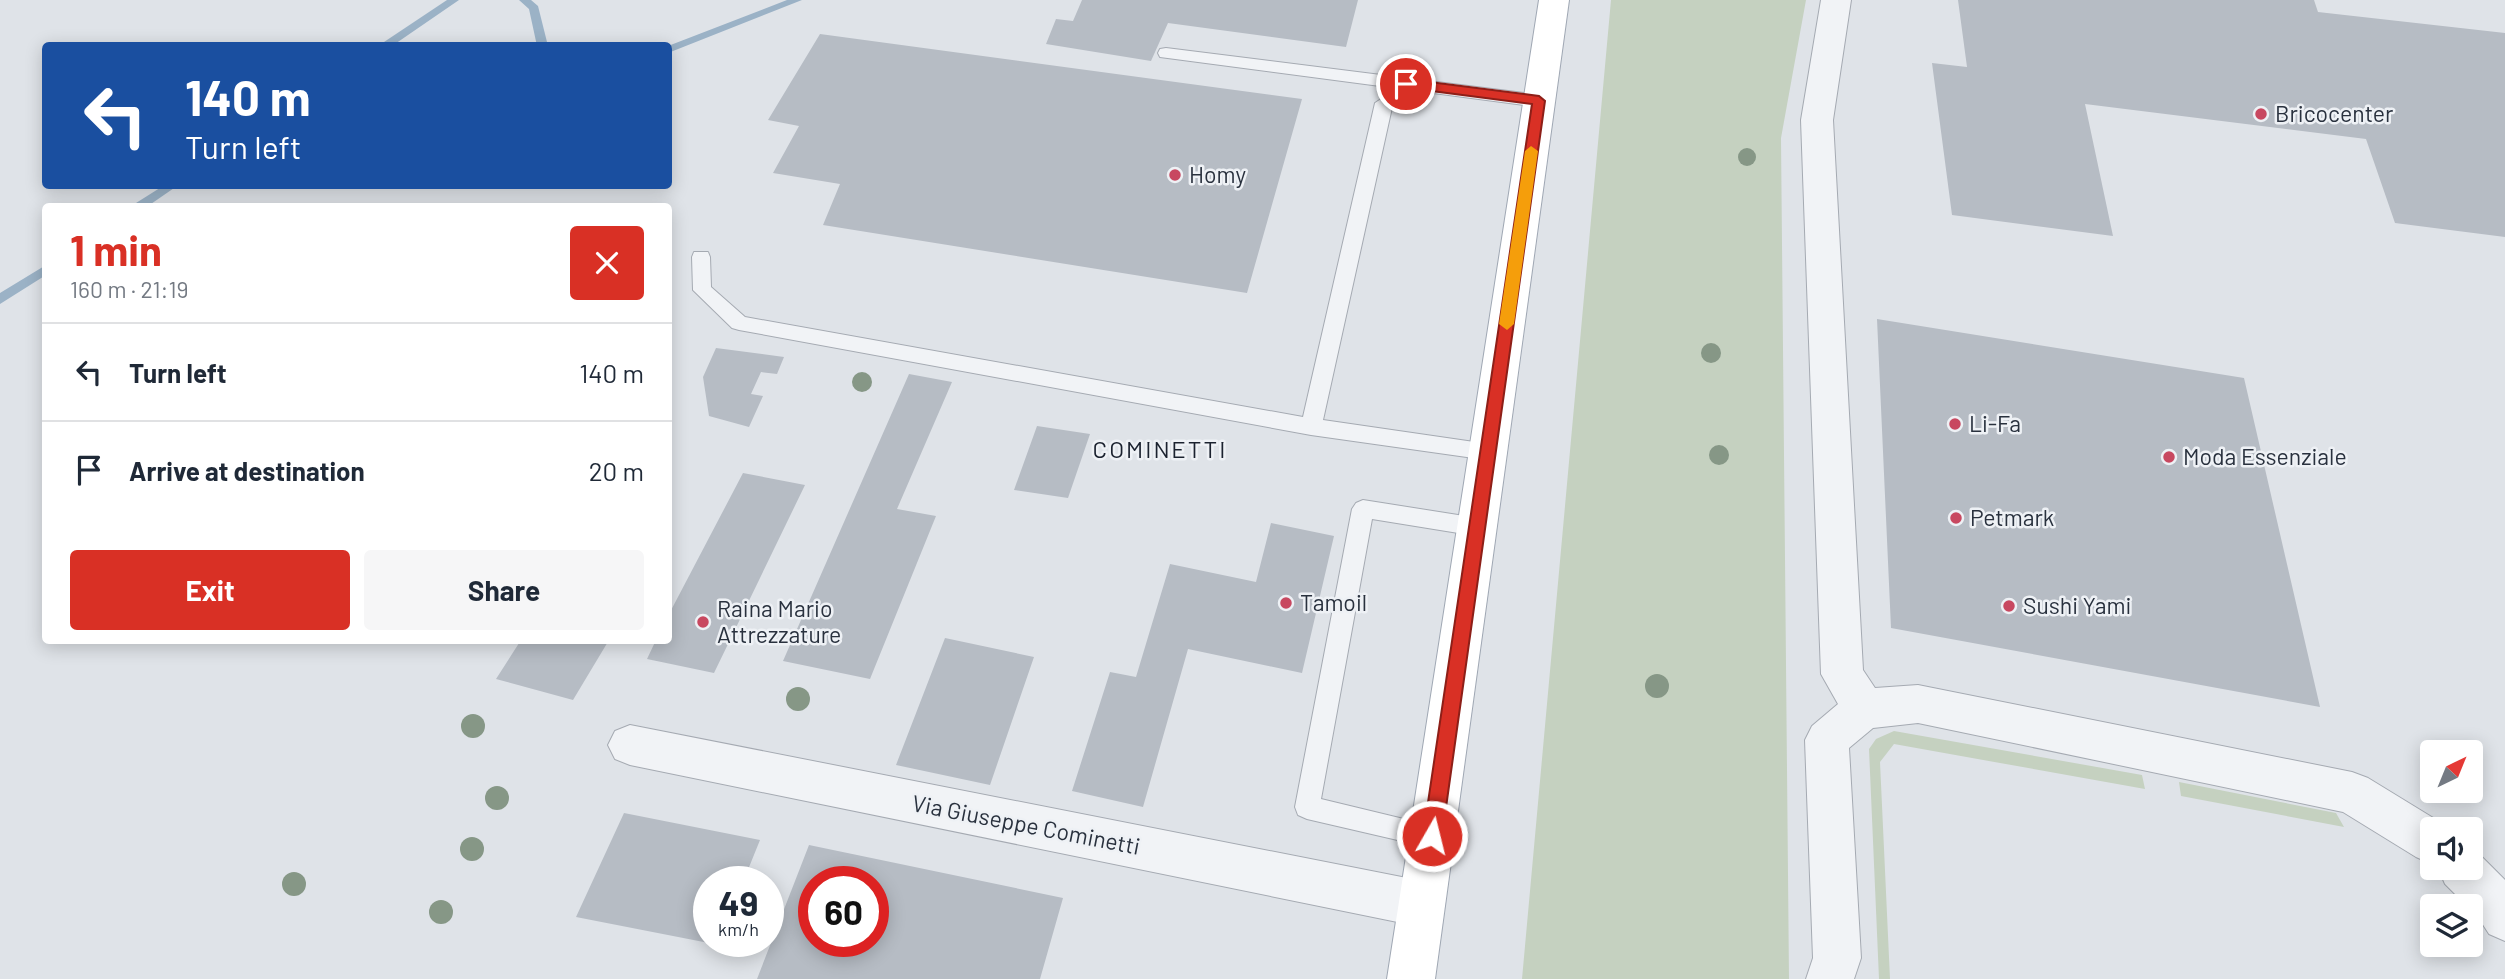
<!DOCTYPE html>
<html lang="en">
<head>
<meta charset="utf-8">
<style>
  body { margin:0; font-family:Barlow,sans-serif; background:#f6f6f7; color:#1f2937; height:100vh; display:flex; flex-direction:column; font-size:26px; white-space:nowrap }
  * { box-sizing:border-box; margin:0 }
  p { font-size:23px; color:#747a83 }
  .icon { flex:none; width:38px; height:38px; fill:none; stroke:currentColor; stroke-width:2; stroke-linecap:round; stroke-linejoin:round }
  .map { position:relative; flex:1; overflow:hidden }
  .side { position:absolute; left:42px; top:203px; width:630px; height:441px; display:flex; flex-direction:column; background:#fff; border-radius:7px; box-shadow:0 4px 18px #0003 }
  .side>* { flex:none }
  .hud { position:absolute; left:42px; top:42px; width:630px; height:147px; border-radius:7px; box-shadow:0 4px 18px #0003; background:#1a4fa0; color:#fff; overflow:hidden }
  .needle { width:46px; rotate:43deg }
  .tools { position:absolute; left:2420px; top:740px; display:grid; gap:14px }
  .tools a { display:grid; place-items:center; width:63px; height:63px; border-radius:7px; background:#fff; box-shadow:0 4px 18px #0003; font-size:35px }
  .speed { position:absolute; left:693px; top:866px; display:flex; gap:14px; font-size:35px; font-weight:700; text-align:center }
  .speed>* { display:grid; place-content:center; width:91px; height:91px; border-radius:50%; background:#fff; box-shadow:0 4px 18px #0003; line-height:1 }
  .speed small { font-size:18px; font-weight:400 }
  .speed .limit { border:10px solid #d22; background:#fff; color:#111 }
  .pin { position:absolute; display:grid; place-items:center; width:60px; height:60px; color:#fff; margin:-30px; border:4px solid #fff; border-radius:50%; box-shadow:0 2px 7px #0007 }
  .me { position:absolute; width:77px; margin:-38px; rotate:8deg; stroke-linejoin:round; filter:drop-shadow(0 0 5px #0008) }
  .turn { display:flex; align-items:center; gap:24px; height:147px; padding:0 28px; font-size:32px }
  .turn .icon { width:91px; height:91px; stroke-width:2.5 }
  .turn b { display:block; font-size:49px; line-height:60px }
  .round { display:grid; place-items:center; flex:none; width:74px; height:74px; border-radius:7px; background:#f6f6f7 }
  .head { display:flex; align-items:center; justify-content:space-between; height:119px; padding:0 28px }
  h1 { font-size:42px; font-weight:700; line-height:52px; color:#d93025 }
  .cta { display:flex; gap:14px; margin-top:auto; padding:14px 28px }
  .cta a { flex:1; height:80px; border-radius:7px; background:#d93025; color:#fff; font-size:28px; font-weight:700; line-height:80px; text-align:center }
  .cta a+a { background:#f6f6f7; color:#1f2937 }
  ul { padding:0; list-style:none }
  li { display:flex; align-items:center; gap:21px; height:98px; padding:0 28px; border-top:2px solid #e0e1e3 }
  li div { flex:1 }
  li b { display:block; font-size:26px }
  li em { font-style:normal }
  .map>svg:first-child { display:block }
  .green { fill:#c5d1c0 }
  .lines { fill:none; stroke-linecap:round; stroke-linejoin:round }
  .stream { fill:#9bb2c6; fill-rule:evenodd }
  .building { fill:#b6bcc4; fill-rule:evenodd }
  .service-casing { stroke:#a5aab2; stroke-width:2 }
  .minor-casing { stroke:#a5aab2; stroke-width:2 }
  .primary-casing { stroke:#9fa7b3; stroke-width:2 }
  .service { fill:#f1f3f6; fill-rule:evenodd }
  .minor { fill:#f1f3f6; fill-rule:evenodd }
  .primary { fill:#fff; fill-rule:evenodd }
  .tree { fill:#869786 }
  .route { fill:#d93025; stroke:#8d1f18; stroke-width:2 }
  .slow { fill:#f59e0b }
  .poi-dot { fill:#c84860; stroke:#eef1f5; stroke-width:2.5 }
  .labels { text-anchor:middle; stroke-width:5; stroke-linejoin:round; paint-order:stroke }
  .poi-label { font-size:23px; fill:#29313e; stroke:#eef1f5; text-anchor:start }
  .street-label { font-size:23px; fill:#29313e; stroke:#eef1f5 }
  .neighbourhood-label { font-size:24px; letter-spacing:2px; fill:#1b222f; stroke:#eef1f5 }
</style>
</head>
<body>
<div class="map">
<svg width="2505" height="979" viewBox="0 0 2505 979">
  <rect width="100%" height="100%" fill="#dfe3e8"/>
  <path class="green" d="M1611,0H1806L1781,138L1789,979H1522Z
    M1894,731L2142,775L2145,789L1894,744L1880,762L1890,979H1879L1869,749L1876,739Z
    M2179,782L2336,813L2344,827L2181,796Z"/>
  <g class="lines">
    <path class="stream" d="M447,0H459L392,46H378Z
      M519,0H531L538,6L548,46H537L529,9Z
      M787,0H802L668,53V46Z
      M163,186H177L148,206H134L136,203Z
      M46,265V275L0,304V293Z"/>
  </g>
  <path class="building" d="M1082,0H1358L1346,47L1168,23L1151,61L1046,44L1056,19L1073,21Z
    M1958,0H2314L2318,12L2505,33V237L2395,223L2366,139L2085,104L2113,236L1952,215L1932,63L1967,67Z
    M820,34L1302,99L1247,293L823,225L840,184L773,173L799,126L768,120Z
    M1877,319L2244,378L2320,707L1891,628Z
    M716,348L784,357L777,374L761,372L751,394L763,396L749,427L709,416L703,377Z
    M909,374L952,382L897,509L936,516L870,679L783,661Z
    M1037,426L1090,434L1068,498L1014,490Z
    M743,473L805,485L714,673L647,659L656,640H668V616Z
    M1271,523L1334,536L1302,673L1188,649L1143,807L1072,791L1110,672L1136,677L1170,564L1256,582Z
    M945,638L1034,657L990,785L896,765Z
    M521,640H609L573,700L496,679Z
    M624,813L760,840L743,882H709V942H720L719,945L576,917Z
    M809,845L1063,898L1040,979H757ZM814,882H873V942H814Z"/>
  <g class="lines">
    <g class="service-casing">
      <path id="service" d="M1166,48L1539,95L1548,101L1539,107L1160,57L1158,53L1160,49Z
        M1384,97L1393,103L1323,420L1488,444L1495,446L1498,452L1495,458L1488,460L1311,435L739,330L732,328L693,290L692,257L694,252H708L710,257L711,287L745,317L1303,417L1375,103Z
        M1363,500L1477,518L1485,521L1488,527L1485,533L1477,536L1372,519L1321,799L1441,828L1444,836L1441,844L1432,848L1307,819L1298,815L1295,807L1352,509L1356,503Z"/>
    </g>
    <g class="minor-casing">
      <path id="minor" d="M1821,0H1851L1833,120L1863,670L1875,688L1918,685L2352,772L2368,778L2448,827L2449,830H2432V864L2416,857L2343,812L1918,723L1873,728L1849,748L1861,958L1854,979H1806L1813,958L1805,740L1812,726L1838,704L1821,674L1801,120Z
        M630,725L1422,881L1438,888L1445,904L1438,920L1422,927L630,765L615,759L608,745L615,731Z
        M2471,850L2477,852L2505,880V941L2489,934L2471,906H2467L2445,884L2438,868H2471Z"/>
    </g>
    <g class="primary-casing">
      <path id="primary" d="M1539,0H1569L1435,979H1387Z"/>
    </g>
    <use href="#service" class="service"/>
    <use href="#minor" class="minor"/>
    <use href="#primary" class="primary"/>
  </g>
  <g class="tree">
    <circle cx="1747" cy="157" r="9"/>
    <circle cx="1711" cy="353" r="10"/>
    <circle cx="862" cy="382" r="10"/>
    <circle cx="1719" cy="455" r="10"/>
    <circle cx="1657" cy="686" r="12"/>
    <circle cx="798" cy="699" r="12"/>
    <circle cx="473" cy="726" r="12"/>
    <circle cx="497" cy="798" r="12"/>
    <circle cx="472" cy="849" r="12"/>
    <circle cx="294" cy="884" r="12"/>
    <circle cx="441" cy="912" r="12"/>
  </g>
  <path class="route" d="M1406,79L1539,96L1545,101L1442,836L1439,842L1432,845L1426,842L1423,836L1532,104L1401,87L1399,84Z"/>
  <path class="slow" d="M1531,146L1538,151L1514,324L1507,330L1499,324L1525,151Z"/>
  <g class="poi-dot">
    <circle cx="2261" cy="114" r="7"/>
    <circle cx="1175" cy="175" r="7"/>
    <circle cx="1955" cy="424" r="7"/>
    <circle cx="2169" cy="457" r="7"/>
    <circle cx="1956" cy="518" r="7"/>
    <circle cx="1286" cy="603" r="7"/>
    <circle cx="2009" cy="606" r="7"/>
    <circle cx="703" cy="622" r="7"/>
  </g>
  <g class="labels">
    <g class="poi-label">
      <text x="2275" y="122">Bricocenter</text>
      <text x="1189" y="183">Homy</text>
      <text x="1969" y="432">Li-Fa</text>
      <text x="2183" y="465">Moda Essenziale</text>
      <text x="1970" y="526">Petmark</text>
      <text x="1300" y="611">Tamoil</text>
      <text x="2023" y="614">Sushi Yami</text>
      <text x="717" y="617">Raina Mario<tspan x="717" dy="26">Attrezzature</tspan></text>
    </g>
    <g class="street-label">
      <text transform="translate(1026 825) rotate(11)" y="8">Via Giuseppe Cominetti</text>
    </g>
    <g class="neighbourhood-label">
      <text x="1160" y="458">COMINETTI</text>
    </g>
  </g>
</svg>
<div class="tools">
<a><svg class="needle" viewBox="-14 -14 28 28"><path d="M0-13l5 13h-10z" fill="#e53935"/><path d="M0 13l5-13h-10z" fill="#747a83"/></svg></a>
<a><svg class="icon" aria-label="sound" viewBox="0 0 24 24"><path d="M4 9h4l5-4v14l-5-4H4zM17 9q2 3 0 6"/></svg></a>
<a><svg class="icon" aria-label="layers" viewBox="0 0 24 24"><path d="M12 4l9 5-9 5-9-5zM3 14l9 5 9-5"/></svg></a>
</div>
<div class="speed"><div>49<small>km/h</small></div><div class="limit">60</div></div>
<div class="pin" style="left:1406px;top:84px;background:#d93025"><svg class="icon" aria-label="arrive" viewBox="0 0 24 24"><path d="M6 21V4h12l-3 4 3 4H6"/></svg></div>
<svg class="me" style="left:1432px;top:836px" viewBox="-20 -20 40 40"><circle r="17" fill="#d93025" stroke="#fff" stroke-width="3"/><path d="M0-11L8 9 0 5-8 9z" fill="#fff"/></svg>
<div class="hud">
<div class="turn"><svg class="icon" aria-label="left" viewBox="0 0 24 24"><path d="M17 20v-9H6M10 6l-5 5 5 5"/></svg><div><b>140 m</b>Turn left</div></div>
</div>
<section class="side">
<div class="head"><div><h1>1 min</h1><p>160 m · 21:19</p></div><a class="round" style="background:#d93025;color:#fff"><svg class="icon" aria-label="close" viewBox="0 0 24 24"><path d="M6 6l12 12M18 6L6 18"/></svg></a></div>
<ul>
<li><svg class="icon" aria-label="left" viewBox="0 0 24 24"><path d="M17 20v-9H6M10 6l-5 5 5 5"/></svg><div><b>Turn left</b></div><em>140 m</em></li>
<li><svg class="icon" aria-label="arrive" viewBox="0 0 24 24"><path d="M6 21V4h12l-3 4 3 4H6"/></svg><div><b>Arrive at destination</b></div><em>20 m</em></li>
</ul>
<div class="cta"><a>Exit</a><a>Share</a></div>
</section>
</div>
</body>
</html>
